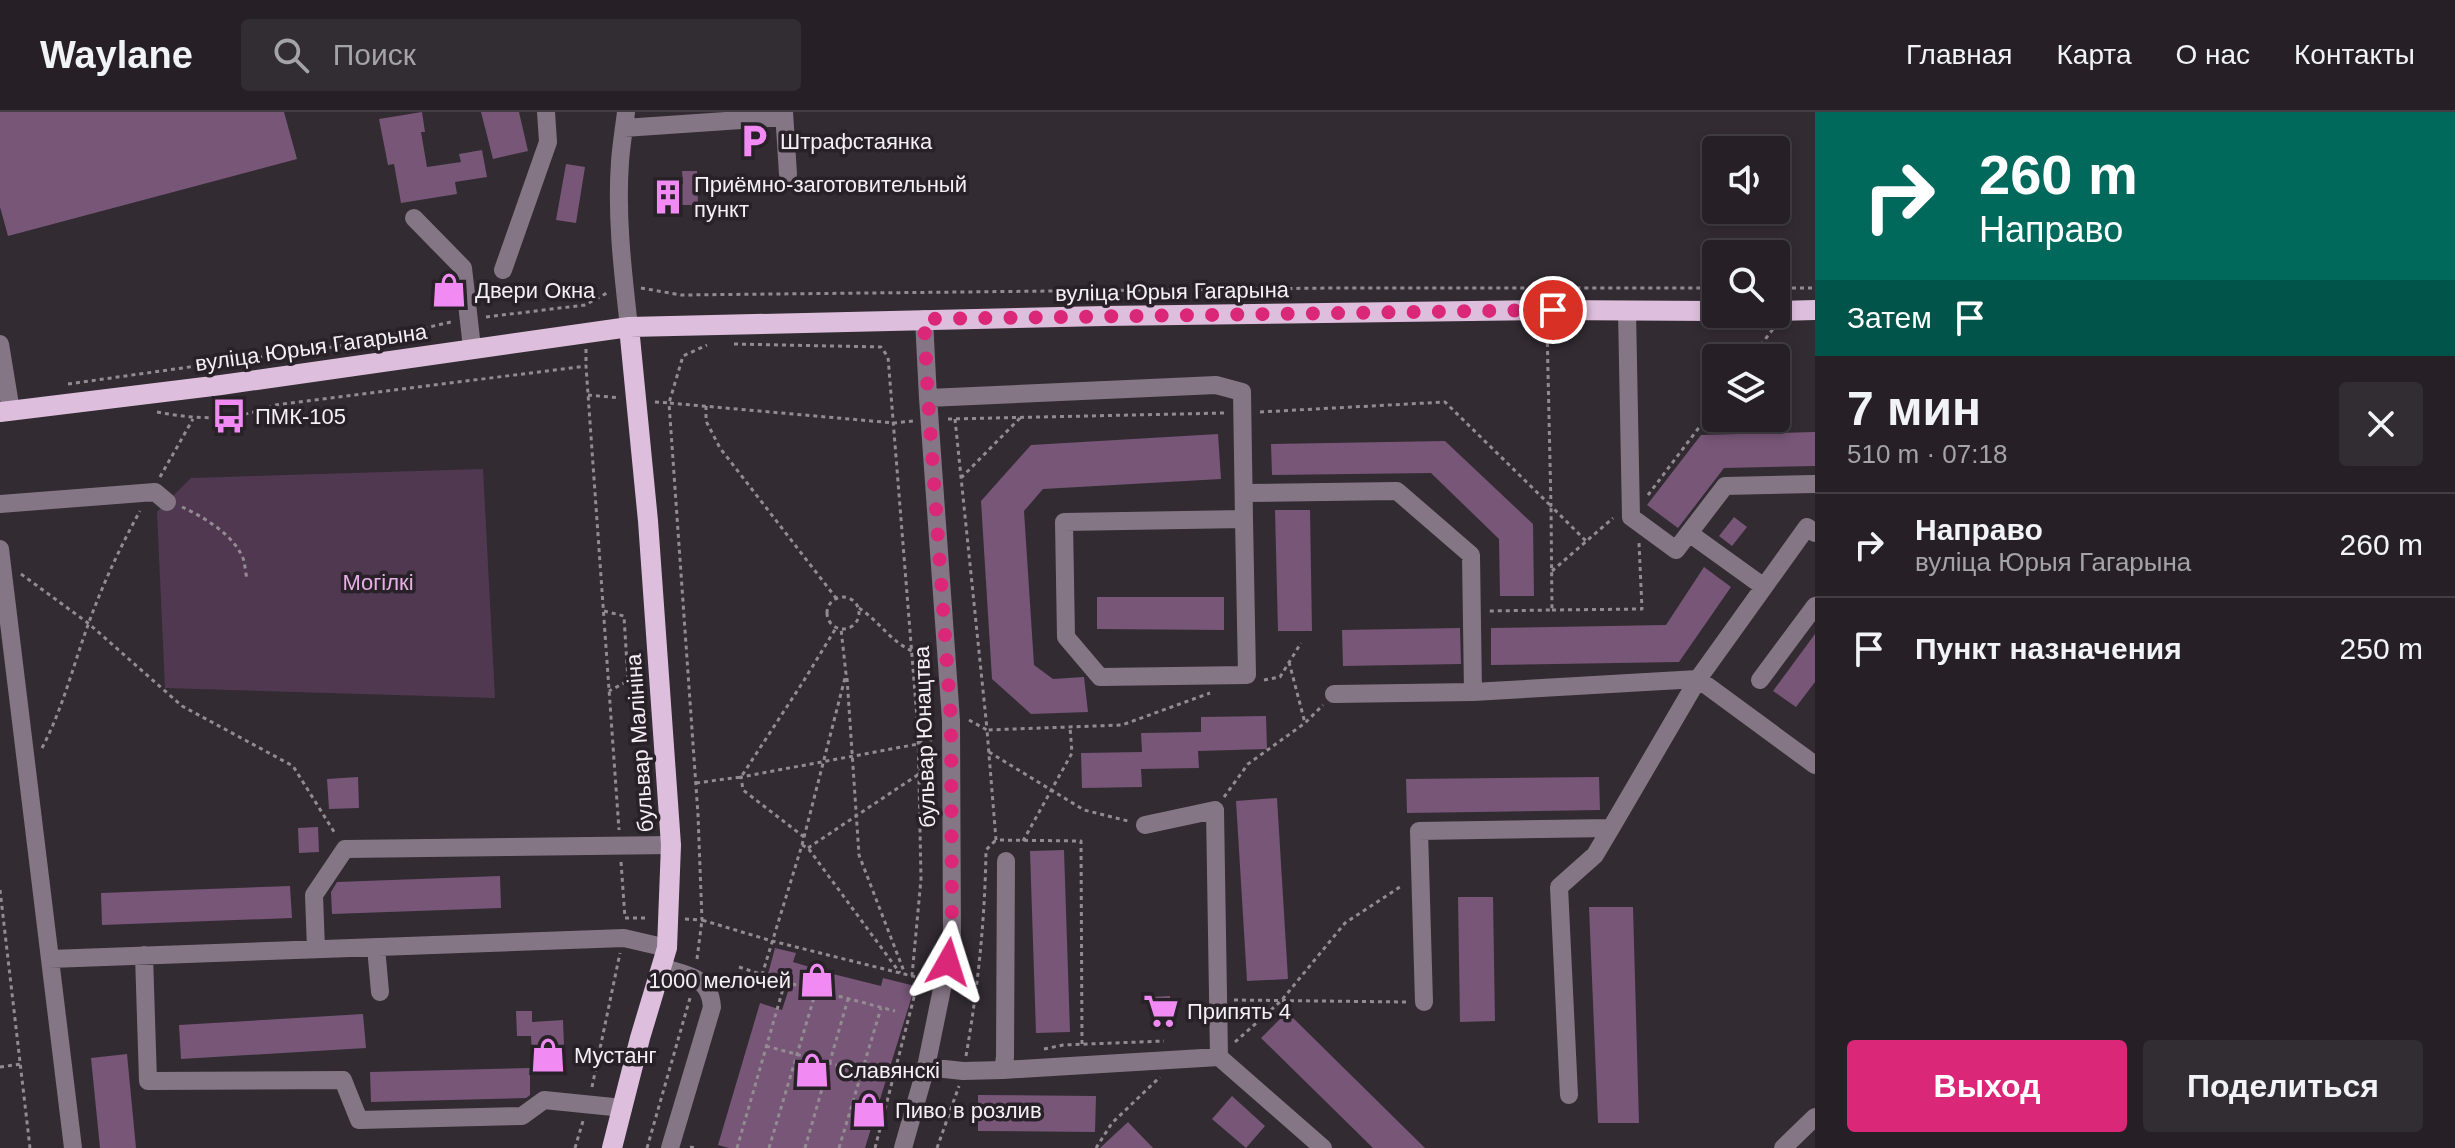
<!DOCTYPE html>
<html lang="ru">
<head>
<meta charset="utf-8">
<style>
  body { margin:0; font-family:Helvetica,sans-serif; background:#322d32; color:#f1f3f6; height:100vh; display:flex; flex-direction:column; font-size:30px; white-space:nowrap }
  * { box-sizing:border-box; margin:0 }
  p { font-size:26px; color:#a4a3a7 }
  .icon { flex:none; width:44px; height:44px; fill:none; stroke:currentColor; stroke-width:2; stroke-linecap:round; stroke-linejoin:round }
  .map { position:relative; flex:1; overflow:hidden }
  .details { display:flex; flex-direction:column; background:#262026; width:640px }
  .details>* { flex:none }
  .top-card { background:#00695c; color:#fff; overflow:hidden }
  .tools { position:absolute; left:1702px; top:24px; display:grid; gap:16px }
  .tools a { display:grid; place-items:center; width:88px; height:88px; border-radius:8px; background:#262026; box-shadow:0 4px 12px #0003,0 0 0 2px #423e43; font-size:40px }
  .pin { position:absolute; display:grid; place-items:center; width:68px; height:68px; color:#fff; margin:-34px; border:4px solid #fff; border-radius:50%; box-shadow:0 2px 8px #0007 }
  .me { position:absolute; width:88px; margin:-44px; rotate:6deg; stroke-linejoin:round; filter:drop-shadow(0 0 6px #0008) }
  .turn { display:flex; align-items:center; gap:28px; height:168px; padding:0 32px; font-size:36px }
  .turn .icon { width:104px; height:104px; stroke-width:2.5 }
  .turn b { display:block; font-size:56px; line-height:68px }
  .then { display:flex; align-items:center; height:76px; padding:0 32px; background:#0003; gap:16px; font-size:30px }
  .round { display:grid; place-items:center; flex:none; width:84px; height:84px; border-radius:8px; background:#322d32 }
  .head { display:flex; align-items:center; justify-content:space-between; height:136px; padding:0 32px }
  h1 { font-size:48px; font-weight:600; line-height:60px }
  .primary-button { display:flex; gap:16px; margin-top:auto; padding:16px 32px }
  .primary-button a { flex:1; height:92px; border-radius:8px; background:#db2777; color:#fff; font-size:32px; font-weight:600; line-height:92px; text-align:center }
  .primary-button a+a { background:#322d32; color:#f1f3f6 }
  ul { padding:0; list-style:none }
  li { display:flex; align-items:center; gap:24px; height:104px; padding:0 32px; border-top:2px solid #423e43 }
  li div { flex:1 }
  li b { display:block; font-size:30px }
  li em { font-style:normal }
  header { display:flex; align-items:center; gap:48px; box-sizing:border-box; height:112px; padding:0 40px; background:#262026; border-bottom:2px solid #423e43 }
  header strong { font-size:38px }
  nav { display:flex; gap:44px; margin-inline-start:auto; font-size:28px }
  .search { width:560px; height:72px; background:#322d32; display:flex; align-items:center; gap:20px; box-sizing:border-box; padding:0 28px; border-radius:8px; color:#a4a3a7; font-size:30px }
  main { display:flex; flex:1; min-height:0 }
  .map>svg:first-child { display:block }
  .green { fill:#513851 }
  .building { fill:#775677 }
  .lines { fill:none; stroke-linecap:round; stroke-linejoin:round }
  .path { stroke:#928c92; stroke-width:3; stroke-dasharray:4 4; stroke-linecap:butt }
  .minor { stroke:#857685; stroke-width:18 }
  .major { stroke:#debedd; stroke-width:20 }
  .route { stroke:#db2777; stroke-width:14; stroke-dasharray:0 25.2 }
  .labels { text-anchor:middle; stroke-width:7; stroke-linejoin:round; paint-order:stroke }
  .poi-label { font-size:22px; fill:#f5f0f5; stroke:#282128; text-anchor:start }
  .street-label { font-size:22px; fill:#f5f0f5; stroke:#282128 }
  .park-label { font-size:22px; fill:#e6afe6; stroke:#282128 }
</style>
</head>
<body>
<header>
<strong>Waylane</strong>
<div class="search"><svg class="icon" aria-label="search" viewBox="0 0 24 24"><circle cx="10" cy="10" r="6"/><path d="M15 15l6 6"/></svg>Поиск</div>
<nav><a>Главная</a><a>Карта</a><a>О нас</a><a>Контакты</a></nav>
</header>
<main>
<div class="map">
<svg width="1815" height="1036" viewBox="0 0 1815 1036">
  <rect width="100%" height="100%" fill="#322b32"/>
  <path class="green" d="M483,357L495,586L165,576L157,400L191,366Z"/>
  <path class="building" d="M0,0H284L297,47L8,124L0,95Z
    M422,0L425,20H421L427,55L461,50L459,42L482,38L487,65L455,70L457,82L401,91L394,52L388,53L379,7Z
    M481,0H519L528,39L493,47Z
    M566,52L585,55L576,111L556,108Z
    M682,59H697L698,93H677V97H659L658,73L683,72Z
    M1815,320V354L1724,356L1678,416L1647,393L1701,323Z
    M1218,322L1221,367L1043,377L1024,399L1034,553L1053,567L1084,565L1088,600L1031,602L992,567L981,389L1031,333Z
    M1445,329L1533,412L1534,484H1500L1499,427L1431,361L1272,363L1271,332Z
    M1275,398H1310L1312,519H1278Z
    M1734,405L1747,415L1732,434L1719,424Z
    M1704,455L1731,475L1679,550L1491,553V516L1666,513Z
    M1097,485H1224V518L1097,517Z
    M1460,516L1461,552L1343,554L1342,518Z
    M1815,522V570L1796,595L1773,579Z
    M1266,604L1267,637L1198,639L1199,656L1141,657L1142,675L1082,676L1081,641L1142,640L1141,621L1201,620V605Z
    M358,665L359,696L329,697L327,667Z
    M1599,665L1600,698L1407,701L1406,667Z
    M1277,686L1288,867L1247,869L1236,689Z
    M318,715L319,740L299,741L298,716Z
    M1064,738L1070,920L1036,921L1030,739Z
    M500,764L501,796L332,802L331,780L337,770Z
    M290,774L292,806L102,813L101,781Z
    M1458,785H1493L1495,909L1460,910Z
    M1589,795H1633L1639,1011H1598Z
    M775,836L796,841L793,850L833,862L881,874L883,866L915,874L865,1036H729L718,1033L760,891L782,898L792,867L768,862Z
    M1170,884L1171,912L1152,913L1151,885Z
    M516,899H532V910L563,908L565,960L533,962L531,924H517Z
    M1287,900L1425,1036H1373L1261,926Z
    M363,902L366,936L181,947L179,913Z
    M127,942L136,1036H100L91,946Z
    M530,956V983L526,986L371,990L370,960Z
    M978,983L1096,984L1095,1020L978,1019Z
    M1232,984L1265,1014L1246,1036L1212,1007Z
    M1128,1010L1153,1036H1100Z"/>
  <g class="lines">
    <path class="path" d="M641,176L681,183L1334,176H1716
      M1776,176H1815
      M486,205L585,193L607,181
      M1547,215L1551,394L1586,429
      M734,232L881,235L888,245L918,619L921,767L912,864
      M586,237V254
      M1751,246L1773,217
      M68,272L354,232L451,210
      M588,283L620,286
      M655,290L669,291L683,244L707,233
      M706,294V309L720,336L836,486
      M157,300C199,308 235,309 275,293L586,254L619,718
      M1260,300L1445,290L1551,394L1552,498L1487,499
      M948,307L1225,301
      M955,307L987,617
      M160,365L193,307
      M961,366L1020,306
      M1648,383L1716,293
      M182,395C204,405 236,424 244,449C245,455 246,462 247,468
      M1552,459L1613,406
      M21,462L88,511L182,594L293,654L336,723
      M827 501a16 16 0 1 1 32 0a16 16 0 1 1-32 0Z
      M859,496C879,509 890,529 912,539
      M1552,498L1642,497L1639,431
      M604,499L624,504L628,569L609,579
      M1289,550L1305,611
      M847,566L859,743L905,862
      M1264,568L1280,565L1301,531
      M969,608L987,618
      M42,636C63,596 73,554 88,513C102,474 120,435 140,399
      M989,640L1084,698L1128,709
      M696,671L741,665L803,570L836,516
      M1224,685L1248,652L1305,611L1323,593
      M804,725L743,678L741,665L918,632L933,616
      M1023,729L1072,641L1070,615
      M802,733L808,736L900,861
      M808,736L919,662L933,622
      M621,750L625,806
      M0,778L30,1036
      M625,806H649
      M685,807L702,808L698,703L669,291L894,311L913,309
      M697,847L702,808L772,829L928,868
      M739,855L785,870L895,899
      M762,863L802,733L846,562L841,517
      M1234,888L1406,890
      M1235,930L1281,889L1345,811L1403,773
      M1082,932L1081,729L996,728L987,618L1122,613L1210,581
      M766,934L862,960
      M1044,937L1063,933L1164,929
      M966,944C978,875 985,808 986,738L996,728
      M0,955L21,952
      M592,975L620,841
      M690,1035L696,1036
      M575,1036L583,1009
      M647,1036L690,886
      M737,1036L785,870
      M769,1036L816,879
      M805,1036L848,887
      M839,1036L881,896
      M875,1036L919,866
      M937,1036L959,974
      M1096,1036L1112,1011L1160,965"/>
    <path class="minor" d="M626,0C624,17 621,34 620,50C616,105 623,161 629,215
      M784,0L788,62
      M624,16L784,5
      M414,106L463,156L472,236
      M503,158L548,30L546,0
      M1627,199L1631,405L1676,438L1689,421
      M0,232L11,299
      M928,286L1216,273L1242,280L1244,407L1064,410L1066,525L1100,565L1247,563L1244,407
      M1244,381L1397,379L1471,443L1473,580
      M0,392L155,380L167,390
      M0,437L73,1036
      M1764,475L1807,415L1815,421
      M1760,568L1815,494
      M1334,582L1473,580L1698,567L1815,653
      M1145,713L1215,698L1219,945
      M376,835L380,880
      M316,837L314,783L345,737L671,733
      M144,843L148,969L343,968L359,1008L522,1004L544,988L623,996
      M50,847L624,826L667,836
      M661,855C686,863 710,864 712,895L670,1036
      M1424,890L1419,719L1611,716L1698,567L1764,475L1689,421L1725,374L1815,372
      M926,955L963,959L1003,958L1219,945L1323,1036
      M1003,958L1005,945L1006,749
      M1569,983L1559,775L1595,743L1611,716
      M903,1036L926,955L952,828L951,608L928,286L924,207
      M1783,1036L1815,1005"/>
    <path class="major" d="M1776,199L1815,198
      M0,300L221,273L629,215L1104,204L1547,198L1716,199
      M612,1036L640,926L667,836L671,733L648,409L629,215"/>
  </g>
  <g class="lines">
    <path class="route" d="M948,850L952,828L951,608L928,286L924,207L1553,198"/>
  </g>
  <defs>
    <g id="parking-bare" transform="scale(2.76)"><path d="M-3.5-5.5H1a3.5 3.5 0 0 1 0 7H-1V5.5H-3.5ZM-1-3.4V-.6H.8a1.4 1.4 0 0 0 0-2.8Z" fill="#f28af3" stroke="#282128" stroke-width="2.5" paint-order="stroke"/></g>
    <g id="building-bare" transform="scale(2.76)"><path d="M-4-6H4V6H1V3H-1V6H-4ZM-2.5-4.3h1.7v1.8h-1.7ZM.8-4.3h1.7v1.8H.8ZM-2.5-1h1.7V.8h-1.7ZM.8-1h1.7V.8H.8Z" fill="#f28af3" stroke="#282128" stroke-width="2.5" paint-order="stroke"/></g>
    <g id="shop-bare" transform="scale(2.76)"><path d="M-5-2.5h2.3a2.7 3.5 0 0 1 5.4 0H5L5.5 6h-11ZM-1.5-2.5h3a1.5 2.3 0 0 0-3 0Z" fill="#f28af3" stroke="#282128" stroke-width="2.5" paint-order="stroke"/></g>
    <g id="bus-bare" transform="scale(2.76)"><path d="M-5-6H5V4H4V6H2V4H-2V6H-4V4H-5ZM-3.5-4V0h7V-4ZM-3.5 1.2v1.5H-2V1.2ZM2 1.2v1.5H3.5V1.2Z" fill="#f28af3" stroke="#282128" stroke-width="2.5" paint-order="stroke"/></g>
    <g id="supermarket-bare" transform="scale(2.76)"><path d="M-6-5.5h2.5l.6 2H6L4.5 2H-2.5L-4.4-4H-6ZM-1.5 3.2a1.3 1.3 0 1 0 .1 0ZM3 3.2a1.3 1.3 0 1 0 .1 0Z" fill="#f28af3" stroke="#282128" stroke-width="2.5" paint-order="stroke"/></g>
  </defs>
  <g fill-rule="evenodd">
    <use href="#parking-bare" x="754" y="29"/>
    <use href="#building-bare" x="668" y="85"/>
    <use href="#shop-bare" x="449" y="178"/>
    <use href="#bus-bare" x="229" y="304"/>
    <use href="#shop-bare" x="817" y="868"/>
    <use href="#supermarket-bare" x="1161" y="899"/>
    <use href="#shop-bare" x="548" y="943"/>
    <use href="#shop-bare" x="812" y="958"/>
    <use href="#shop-bare" x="869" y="998"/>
  </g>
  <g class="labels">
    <g class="poi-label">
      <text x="780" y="37">Штрафстаянка</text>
      <text x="694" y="80">Приёмно-заготовительный<tspan x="694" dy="25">пункт</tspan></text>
      <text x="475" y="186">Двери Окна</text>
      <text x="255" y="312">ПМК-105</text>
      <text x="791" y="876" text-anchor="end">1000 мелочей</text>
      <text x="1187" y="907">Припять 4</text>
      <text x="574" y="951">Мустанг</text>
      <text x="838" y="966">Славянскі</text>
      <text x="895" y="1006">Пиво в розлив</text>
    </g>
    <g class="street-label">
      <text transform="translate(1172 179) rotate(-1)" y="8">вуліца Юрыя Гагарына</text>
      <text transform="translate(311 235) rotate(-8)" y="8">вуліца Юрыя Гагарына</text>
      <text transform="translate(924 625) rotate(-92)" y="8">бульвар Юнацтва</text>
      <text transform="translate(639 631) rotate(-94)" y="8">бульвар Малініна</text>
    </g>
    <g class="park-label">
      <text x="378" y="478">Могілкі</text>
    </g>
  </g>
</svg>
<div class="tools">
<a><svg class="icon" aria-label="sound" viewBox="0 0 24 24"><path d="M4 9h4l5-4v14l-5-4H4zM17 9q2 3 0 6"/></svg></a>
<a><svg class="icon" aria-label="search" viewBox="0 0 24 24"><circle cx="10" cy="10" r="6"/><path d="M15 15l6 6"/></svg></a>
<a><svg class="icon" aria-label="layers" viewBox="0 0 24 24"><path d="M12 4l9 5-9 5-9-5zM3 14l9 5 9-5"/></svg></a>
</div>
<div class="pin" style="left:1553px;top:198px;background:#d93025"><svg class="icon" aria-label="arrive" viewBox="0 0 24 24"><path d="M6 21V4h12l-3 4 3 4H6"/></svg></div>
<svg class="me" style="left:948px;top:850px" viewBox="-20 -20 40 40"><path d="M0-17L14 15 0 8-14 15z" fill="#db2777" stroke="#fff" stroke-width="4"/></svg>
</div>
<section class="details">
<div class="top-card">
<div class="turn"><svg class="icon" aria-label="right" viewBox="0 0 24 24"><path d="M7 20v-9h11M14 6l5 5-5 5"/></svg><div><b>260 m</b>Направо</div></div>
<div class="then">Затем<svg class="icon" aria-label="arrive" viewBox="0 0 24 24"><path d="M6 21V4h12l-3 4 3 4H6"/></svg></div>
</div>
<div class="head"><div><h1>7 мин</h1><p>510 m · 07:18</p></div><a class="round"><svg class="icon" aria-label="close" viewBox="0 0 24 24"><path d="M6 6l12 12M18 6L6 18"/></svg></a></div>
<ul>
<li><svg class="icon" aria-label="right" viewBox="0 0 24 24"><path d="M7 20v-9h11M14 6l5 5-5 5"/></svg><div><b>Направо</b><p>вуліца Юрыя Гагарына</p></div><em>260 m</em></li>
<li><svg class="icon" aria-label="arrive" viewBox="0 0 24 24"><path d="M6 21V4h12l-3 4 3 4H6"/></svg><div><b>Пункт назначения</b></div><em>250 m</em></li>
</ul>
<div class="primary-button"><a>Выход</a><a>Поделиться</a></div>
</section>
</main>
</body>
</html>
